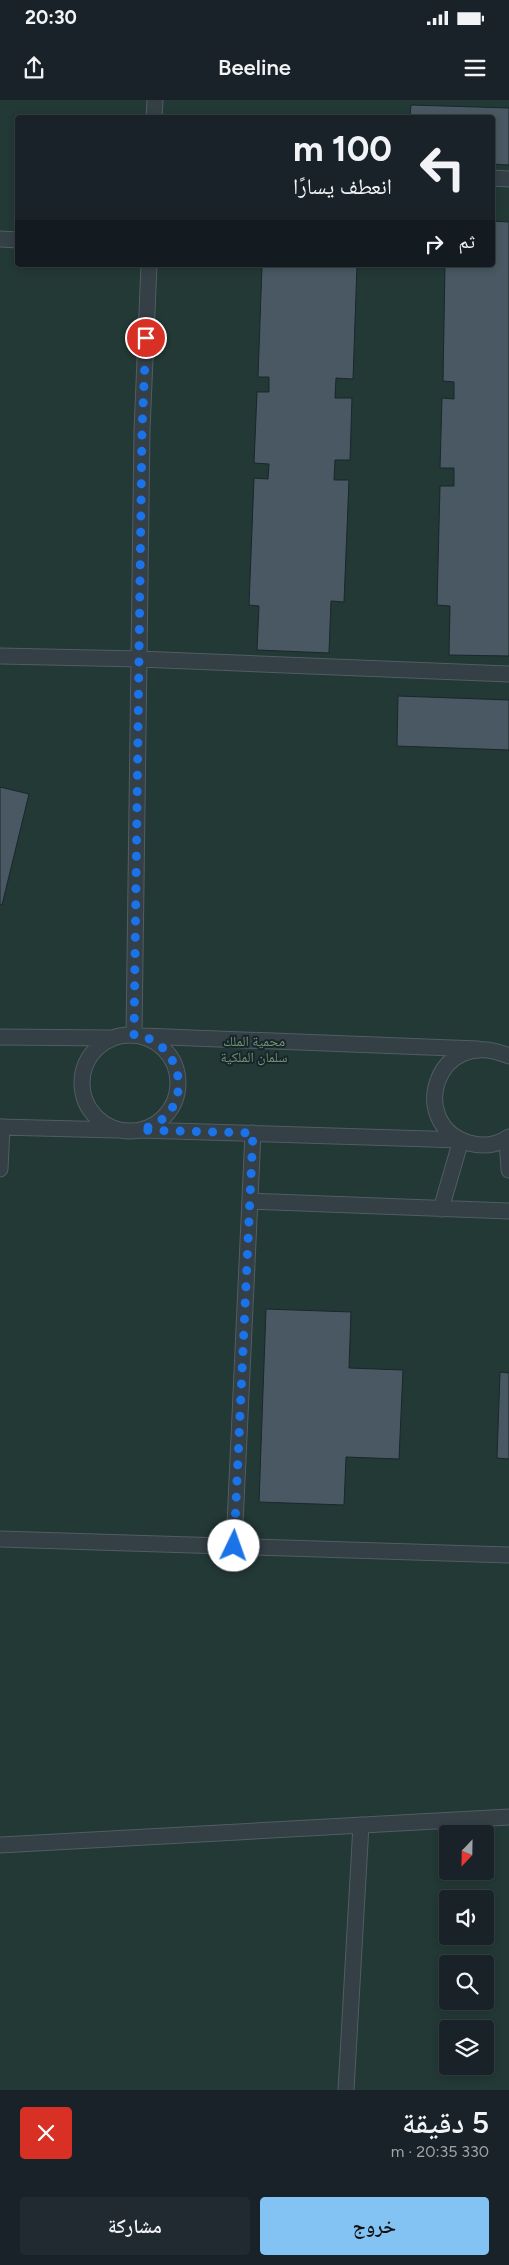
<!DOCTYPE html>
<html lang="ar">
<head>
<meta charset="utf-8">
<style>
  body { margin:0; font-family:Figtree,"Noto Naskh Arabic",sans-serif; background:#212a30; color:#f1f3f6; direction:rtl; height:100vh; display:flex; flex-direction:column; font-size:19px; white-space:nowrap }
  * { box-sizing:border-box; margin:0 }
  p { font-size:16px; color:#9fa4a8 }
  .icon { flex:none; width:28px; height:28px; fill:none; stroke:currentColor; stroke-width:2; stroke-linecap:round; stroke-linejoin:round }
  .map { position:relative; height:1990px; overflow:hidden; direction:ltr }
  .side { display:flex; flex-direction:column; background:#182228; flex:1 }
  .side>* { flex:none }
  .hud { position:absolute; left:15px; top:15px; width:480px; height:152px; border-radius:5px; box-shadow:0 2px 8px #0003,0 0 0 1px #363f45; direction:rtl; background:#182228; color:#f1f3f6; overflow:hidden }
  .needle { width:32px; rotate:202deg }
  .fabs { position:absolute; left:439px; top:1725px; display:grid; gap:10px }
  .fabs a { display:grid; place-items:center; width:55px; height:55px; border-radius:5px; background:#182228; box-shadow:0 2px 8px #0003,0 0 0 1px #363f45; font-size:25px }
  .pin { position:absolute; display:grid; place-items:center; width:42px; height:42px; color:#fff; margin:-21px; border:2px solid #fff; border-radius:50%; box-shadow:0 1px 5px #0007 }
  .me { position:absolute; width:55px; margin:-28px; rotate:3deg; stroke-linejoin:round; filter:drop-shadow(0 0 4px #0008) }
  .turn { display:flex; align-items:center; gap:18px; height:105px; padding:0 20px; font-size:22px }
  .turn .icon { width:65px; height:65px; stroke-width:2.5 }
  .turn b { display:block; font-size:35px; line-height:42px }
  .then { display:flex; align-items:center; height:48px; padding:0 20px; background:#0003; gap:10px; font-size:19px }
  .round { display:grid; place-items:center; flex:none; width:52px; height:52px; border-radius:5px; background:#212a30 }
  .head { display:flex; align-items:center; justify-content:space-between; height:85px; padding:0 20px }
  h1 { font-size:30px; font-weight:600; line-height:38px }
  .cta { display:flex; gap:10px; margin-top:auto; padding:10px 20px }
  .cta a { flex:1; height:58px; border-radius:5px; background:#83c3f3; color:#111; font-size:20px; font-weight:600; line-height:58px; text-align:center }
  .cta a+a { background:#212a30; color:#f1f3f6 }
  .status { display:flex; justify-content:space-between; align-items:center; height:35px; padding:0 25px; background:#182228; direction:ltr }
  .status svg { height:14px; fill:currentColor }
  header { display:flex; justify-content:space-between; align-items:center; height:65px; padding:0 20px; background:#182228; font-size:22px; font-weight:600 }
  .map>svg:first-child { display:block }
  .green { fill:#233936; fill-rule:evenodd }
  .building { fill:#495862; stroke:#1b262d }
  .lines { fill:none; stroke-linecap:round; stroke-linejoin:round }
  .lane-casing { stroke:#515d64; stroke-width:17 }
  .lane { stroke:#343f46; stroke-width:15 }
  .route { stroke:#1a73e8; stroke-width:9; stroke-dasharray:0 16.2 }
  .labels { text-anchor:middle; stroke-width:4; stroke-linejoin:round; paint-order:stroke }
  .park-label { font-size:14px; fill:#6f9770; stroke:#19242b }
</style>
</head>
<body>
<div class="status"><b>20:30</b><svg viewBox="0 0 49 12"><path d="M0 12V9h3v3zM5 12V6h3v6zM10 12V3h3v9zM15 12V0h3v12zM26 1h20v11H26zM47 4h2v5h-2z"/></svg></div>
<header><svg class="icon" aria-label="menu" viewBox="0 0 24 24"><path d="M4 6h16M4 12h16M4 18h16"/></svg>Beeline<svg class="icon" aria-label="share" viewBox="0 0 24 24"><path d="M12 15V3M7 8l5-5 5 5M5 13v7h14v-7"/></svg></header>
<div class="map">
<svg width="509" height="1990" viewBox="0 0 509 1990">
  <rect width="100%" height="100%" fill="#202d36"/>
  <path class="green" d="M0,0H509V1990H0ZM18,18H492V165H18ZM448,1734H485V1771H448ZM448,1799H485V1836H448ZM448,1864H485V1901H448ZM448,1929H485V1966H448Z"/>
  <path class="building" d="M411,5L509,8V65L492,64V18H410Z
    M492,121L509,122V556L449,555L450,506L437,505L440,386H454V368H440L442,298L454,299V282L443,281L445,165H492Z
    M262,165H357L353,279L336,278L335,298H352L350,360H335L334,380H349L344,502L331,501L329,553L257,550L259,506L249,505L254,378L268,379L269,364L254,363L257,292H269V277H258Z
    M398,596L509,600V650L397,646Z
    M0,687L29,694L2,805L0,804Z
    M266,1209L351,1212L349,1268L403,1270L399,1359L346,1357L344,1405L259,1402Z
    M500,1272L509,1273V1359L497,1358Z"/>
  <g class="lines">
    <g class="lane-casing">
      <path id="lane" d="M154,18L155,0
        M492,78L509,79
        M0,139L18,140
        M0,556L139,559L509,574
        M134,935L142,330L149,165
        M82 983a48 48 0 1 1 96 0a48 48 0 1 1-96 0Z
        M142,936L478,949
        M0,937L111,938
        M509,956C436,924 406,1024 469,1043C483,1047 497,1045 509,1037
        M0,1027L116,1030
        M140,1030L461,1040L441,1109
        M509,1039H507L509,1070
        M0,1069L2,1027
        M250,1101L509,1111
        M0,1439L509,1455
        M234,1446L253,1033
        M0,1745L509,1717
        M346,1990L361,1725"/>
    </g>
    <use href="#lane" class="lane"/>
  </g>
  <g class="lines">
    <path class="route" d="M146,238L142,330L134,935C172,938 193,985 167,1015C159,1023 150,1027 140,1030L253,1033L234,1446"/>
  </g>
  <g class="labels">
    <g class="park-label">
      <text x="254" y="946">محمية الملك<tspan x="254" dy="16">سلمان الملكية</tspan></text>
    </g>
  </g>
</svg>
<div class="fabs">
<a><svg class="needle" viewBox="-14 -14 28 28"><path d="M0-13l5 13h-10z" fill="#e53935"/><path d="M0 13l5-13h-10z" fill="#9fa4a8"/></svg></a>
<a><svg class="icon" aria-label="sound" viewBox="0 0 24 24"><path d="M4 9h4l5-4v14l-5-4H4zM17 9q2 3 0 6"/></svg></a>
<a><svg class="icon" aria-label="search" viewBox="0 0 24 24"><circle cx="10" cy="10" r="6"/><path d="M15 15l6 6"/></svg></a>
<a><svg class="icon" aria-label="layers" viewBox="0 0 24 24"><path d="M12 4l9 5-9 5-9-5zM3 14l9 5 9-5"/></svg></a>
</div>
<div class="pin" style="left:146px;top:238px;background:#d93025"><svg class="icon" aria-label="arrive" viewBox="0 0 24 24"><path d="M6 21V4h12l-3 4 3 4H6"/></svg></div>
<svg class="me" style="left:234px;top:1446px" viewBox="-20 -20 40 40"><circle r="19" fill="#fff"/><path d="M0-13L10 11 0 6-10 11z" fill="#1a73e8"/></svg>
<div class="hud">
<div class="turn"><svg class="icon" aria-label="left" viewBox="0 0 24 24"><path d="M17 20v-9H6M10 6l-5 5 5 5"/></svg><div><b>100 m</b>انعطف يسارًا</div></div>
<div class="then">ثم<svg class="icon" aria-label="right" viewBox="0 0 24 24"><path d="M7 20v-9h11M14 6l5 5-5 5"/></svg></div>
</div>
</div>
<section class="side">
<div class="head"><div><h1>5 دقيقة</h1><p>330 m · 20:35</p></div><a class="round" style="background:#d93025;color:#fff"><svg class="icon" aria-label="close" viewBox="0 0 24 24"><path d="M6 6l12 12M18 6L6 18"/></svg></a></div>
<div class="cta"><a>خروج</a><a>مشاركة</a></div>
</section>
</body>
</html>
